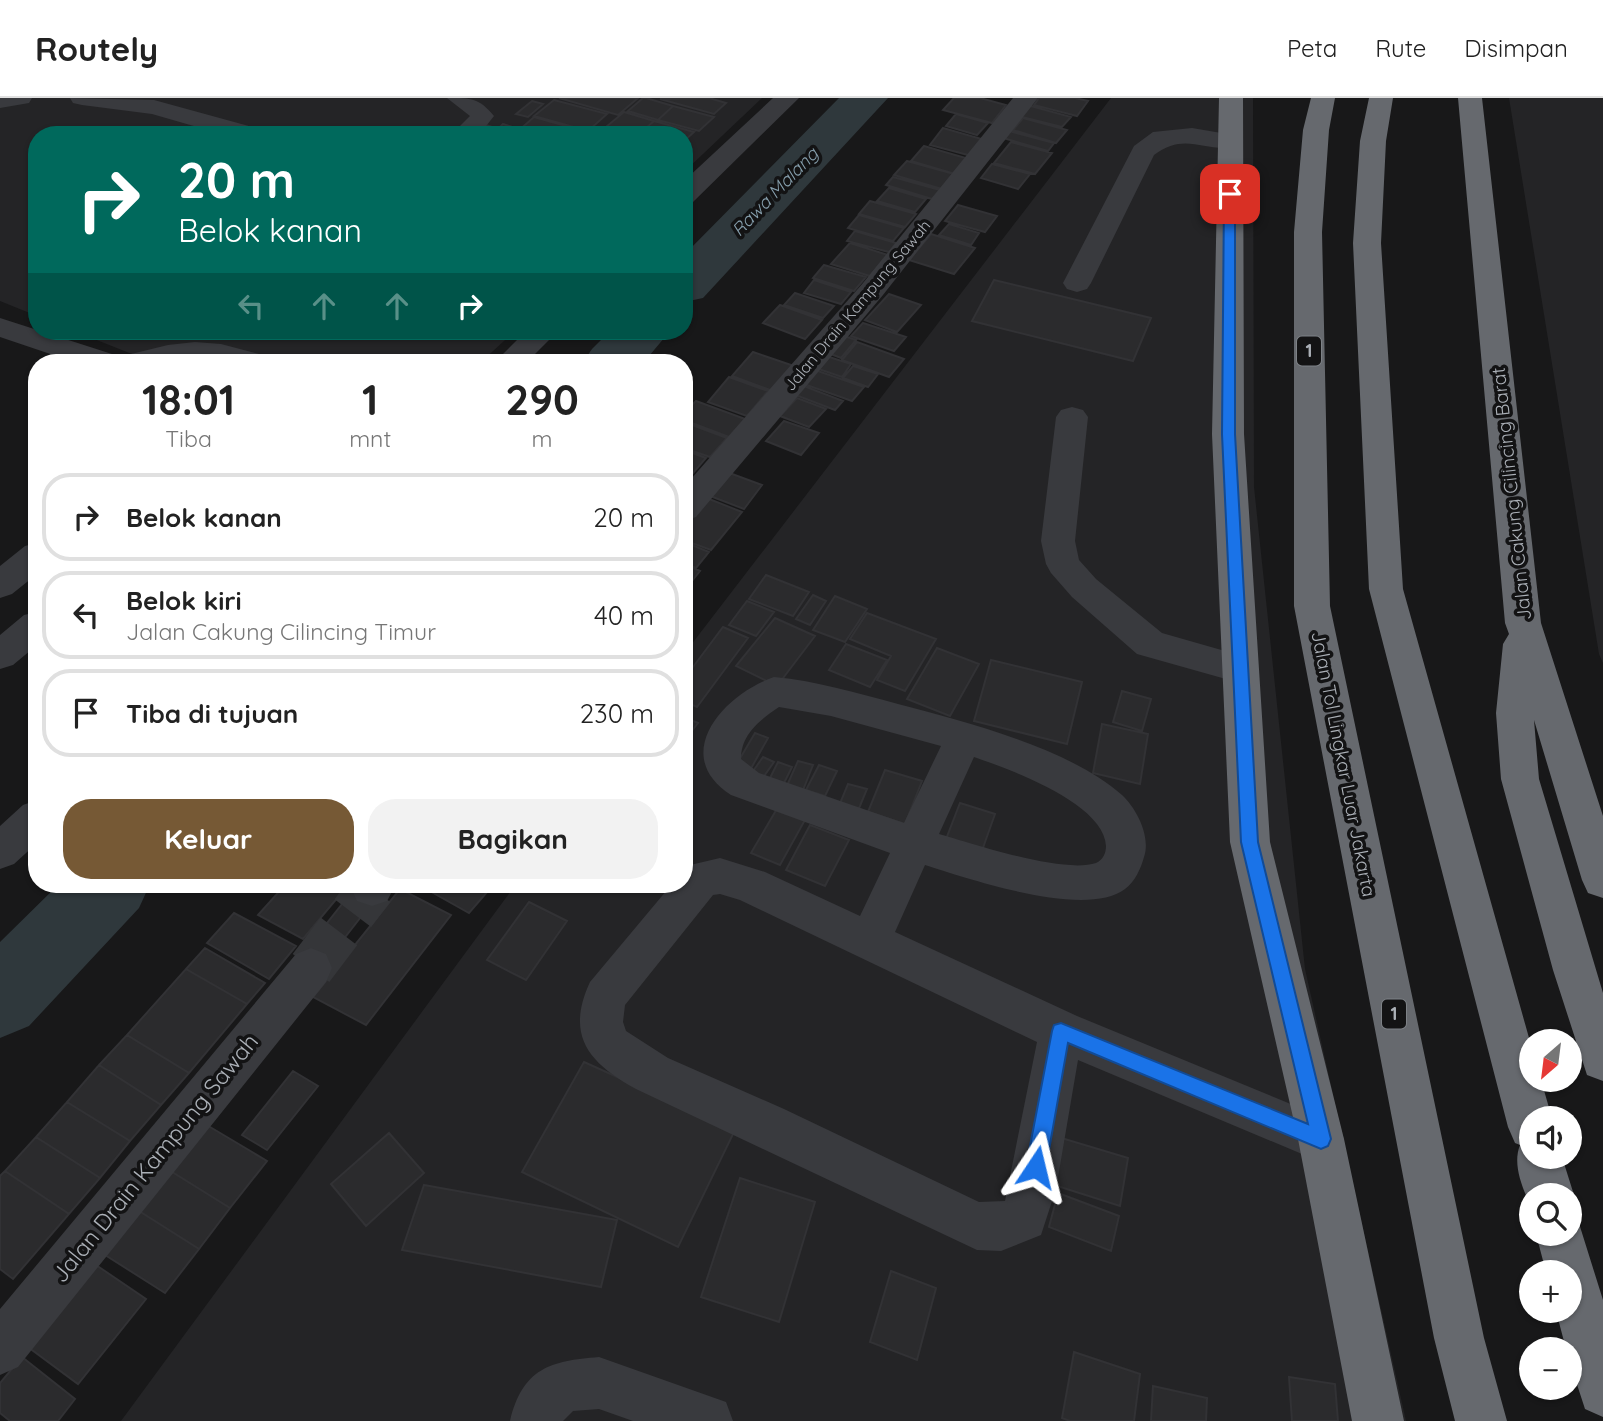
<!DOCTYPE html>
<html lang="id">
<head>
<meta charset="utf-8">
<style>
  body { margin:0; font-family:Quicksand,sans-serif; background:#f2f2f2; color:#222; height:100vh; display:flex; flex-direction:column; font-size:26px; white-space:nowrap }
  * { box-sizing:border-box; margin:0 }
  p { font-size:23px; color:#767676 }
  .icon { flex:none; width:38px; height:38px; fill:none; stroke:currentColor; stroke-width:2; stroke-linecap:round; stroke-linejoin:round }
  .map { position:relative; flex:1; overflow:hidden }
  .drawer { position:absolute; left:28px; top:256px; width:665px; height:539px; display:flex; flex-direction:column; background:#fff; border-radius:28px; box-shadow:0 2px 5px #0004 }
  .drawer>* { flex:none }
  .banner { position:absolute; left:28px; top:28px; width:665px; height:214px; border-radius:28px; box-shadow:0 2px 5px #0004; background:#00695c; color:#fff; overflow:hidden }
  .needle { width:46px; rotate:208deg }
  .tools { position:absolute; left:1519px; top:931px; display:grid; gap:14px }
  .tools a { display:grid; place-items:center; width:63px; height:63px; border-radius:50%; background:#fff; box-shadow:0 2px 5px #0004; font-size:35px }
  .pin { position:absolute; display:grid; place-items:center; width:60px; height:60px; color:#fff; margin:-30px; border-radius:14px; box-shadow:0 4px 10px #0006 }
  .me { position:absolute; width:77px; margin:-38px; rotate:10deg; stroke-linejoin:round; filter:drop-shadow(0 0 5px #0008) }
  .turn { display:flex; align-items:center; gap:24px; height:147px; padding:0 35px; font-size:32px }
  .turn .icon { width:91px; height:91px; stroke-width:2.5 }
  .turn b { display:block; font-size:49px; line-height:60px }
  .lanes { display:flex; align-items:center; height:66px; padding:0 35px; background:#0003; justify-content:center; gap:35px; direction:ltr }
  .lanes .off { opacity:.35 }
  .eta { display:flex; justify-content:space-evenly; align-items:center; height:119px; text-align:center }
  .eta b { font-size:42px; font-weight:700; line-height:49px }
  .button { display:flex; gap:14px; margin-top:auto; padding:14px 35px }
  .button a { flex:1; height:80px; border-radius:28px; background:#765935; color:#fff; font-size:28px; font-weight:700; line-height:80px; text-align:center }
  .button a+a { background:#f2f2f2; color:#222 }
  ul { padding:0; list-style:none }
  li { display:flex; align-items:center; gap:21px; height:88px; margin:0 14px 10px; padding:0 21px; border:4px solid #e0e0e0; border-radius:28px }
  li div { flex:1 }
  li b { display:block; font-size:26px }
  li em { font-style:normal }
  header { display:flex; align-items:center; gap:42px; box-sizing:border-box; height:98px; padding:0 35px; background:#fff; border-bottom:2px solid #e0e0e0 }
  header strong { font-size:33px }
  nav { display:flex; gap:38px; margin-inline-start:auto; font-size:24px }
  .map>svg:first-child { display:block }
  .built { fill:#242426 }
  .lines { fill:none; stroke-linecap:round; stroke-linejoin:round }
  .river { fill:#2f383c; fill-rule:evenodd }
  .building { fill:#2b2b2d; stroke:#323235; stroke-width:2 }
  .minor-tunnel { stroke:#353639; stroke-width:46; stroke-dasharray:46 23; stroke-linecap:butt }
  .minor { fill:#393a3e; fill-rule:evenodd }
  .highway { fill:#66696e; fill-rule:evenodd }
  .route { fill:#1a73e8; stroke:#114b97; stroke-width:2 }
  .labels { text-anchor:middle; stroke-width:7; stroke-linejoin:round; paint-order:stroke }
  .far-street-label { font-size:16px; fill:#abb0b7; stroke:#131314 }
  .far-water-label { font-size:18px; font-style:italic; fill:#87a0ae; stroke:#131314 }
  .shield { fill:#131314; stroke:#7d8186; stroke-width:2 }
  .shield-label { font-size:18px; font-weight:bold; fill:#abb0b7 }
  .street-label { font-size:19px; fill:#abb0b7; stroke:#131314 }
  .near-street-label { font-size:23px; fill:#abb0b7; stroke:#131314 }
</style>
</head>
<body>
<header>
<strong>Routely</strong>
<nav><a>Peta</a><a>Rute</a><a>Disimpan</a></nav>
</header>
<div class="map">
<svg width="1603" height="1323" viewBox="0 0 1603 1323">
  <rect width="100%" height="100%" fill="#181819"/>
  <path class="built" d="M0,0H762L684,74V37H37V218L0,203Z
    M1111,0H1253L1254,389L1305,871L1406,1323H121L516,786H684V556Z
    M1509,0H1603V565L1599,556Z
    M74,233H515L481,264H152Z"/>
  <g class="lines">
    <path class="river" d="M839,0H888L703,200L684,204V157Z
      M610,233H670L644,264H583L592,251Z
      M59,786H150L139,810L29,928L0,940V844Z"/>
  </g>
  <path class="building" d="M559,0H638L618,17Z
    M643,0H646L673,8L658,22L628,13Z
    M709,0L726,5L714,16L660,1Z
    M954,0H980L1006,7L992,25L943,12Z
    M1039,0H1075L1088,3L1077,18L1034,7Z
    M554,2L607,16L588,33L534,18Z
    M532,3L543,6L528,19L516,16Z
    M1027,7L1071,19L1062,29L1018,18Z
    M673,8L714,19L699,33L658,22Z
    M624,14L654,23L638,37L606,29Z
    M956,16L988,25L977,37L946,28Z
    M534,19L566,28L556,37L517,34Z
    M1023,20L1067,32L1056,45L1013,32Z
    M654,23L694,34L684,43V37H638Z
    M483,26L498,31L503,26L515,30L507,37H472Z
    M601,30L620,35L592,37Z
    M943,30L985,42L972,58L930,47Z
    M1009,33L1054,45L1048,53L1003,40Z
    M1011,44L1052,55L1035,76L994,65Z
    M924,48L969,61L955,76L911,63Z
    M907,63L954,76L942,91L894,77Z
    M992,66L1030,76L1018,91L981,80Z
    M893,79L940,92L932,101L886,87Z
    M889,90L926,101L915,114L877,103Z
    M870,103L916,116L905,129L859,116Z
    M958,107L997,118L985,134L945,123Z
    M859,117L904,130L893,143L848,130Z
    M949,126L979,135L971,147L939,137Z
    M855,133L896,145L889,154L847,143Z
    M931,136L975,150L954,176L909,162Z
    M850,145L888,157L870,178L831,166Z
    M824,167L866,179L854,193L813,180Z
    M814,182L851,194L841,206L804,195Z
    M994,182L1151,220L1133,263L972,223Z
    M795,195L834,208L823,220L784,207Z
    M889,196L921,207L897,234L865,222Z
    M780,207L822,222L805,241L763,225Z
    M863,225L906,239L894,253L851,238Z
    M838,236L856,242L841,260L823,253Z
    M857,244L904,261L889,279L842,262Z
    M753,254L794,268L773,293L732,278Z
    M823,257L851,266L842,279L813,269Z
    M853,268L878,276L868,289L843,280Z
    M812,271L864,289L852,303L801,285Z
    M729,279L768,293L747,318L708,304Z
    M801,287L843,303L835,312L793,296Z
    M797,300L826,311L809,329L780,318Z
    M696,303L745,321L729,339L684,322V315Z
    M784,323L819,335L801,357L766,343Z
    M684,324L727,340L710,359L684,350Z
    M684,352L706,360L693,375L684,371Z
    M724,373L762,387L744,411L705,396Z
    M699,397L742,414L711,452L684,442V415Z
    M684,444L709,454L696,470L684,465Z
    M684,466L700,473L684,493Z
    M766,477L809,494L793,518L749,501Z
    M813,497L826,503L810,527L796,521Z
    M835,498L867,511L845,544L813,532Z
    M747,503L774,514L756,538L729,527Z
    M867,515L936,541L905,593L877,582L891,558L850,541Z
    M775,520L815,538L777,588L736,568Z
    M723,529L748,540L697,609L684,603V581Z
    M846,546L887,562L870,589L829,572Z
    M937,550L979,566L950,618L907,601Z
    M991,562L1082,584L1067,646L974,623Z
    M1122,593L1151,601L1142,633L1113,624Z
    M684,619L698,625L684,643Z
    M1102,626L1148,636L1140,686L1093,675Z
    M755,635L768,640L749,674L735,669Z
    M763,659L774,664L762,681L751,676Z
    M798,663L813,667L801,697L785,692Z
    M778,664L792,669L782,689L768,684Z
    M819,667L837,673L825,698L806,692Z
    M885,672L922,683L905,726L868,714Z
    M848,686L867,691L855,720L836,715Z
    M960,705L995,716L979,761L943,749Z
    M778,709L806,720L780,767L751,755Z
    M810,727L849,742L825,788L786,772Z
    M286,786H349L303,841L258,817Z
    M358,786L381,793L318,874L297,863Z
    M423,786H494L469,815L421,788Z
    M400,791L451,817L366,927L313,899Z
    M529,804L567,823L526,882L487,862Z
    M234,815L296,848L269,881L207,845Z
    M205,850L265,885L247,906L186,871Z
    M186,871L247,906L189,975L127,937Z
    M127,937L189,975L161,1007L99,967Z
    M584,964L735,1032L678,1149L522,1074Z
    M99,967L161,1007L130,1043L67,1004Z
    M293,973L318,988L267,1052L242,1037Z
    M67,1004L130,1043L100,1080L36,1039Z
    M205,1026L267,1063L230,1110L169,1072Z
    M389,1035L424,1075L366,1128L331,1086Z
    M36,1039L100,1080L69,1116L5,1073Z
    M1058,1039L1128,1060L1120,1108L1048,1085Z
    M169,1072L230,1110L199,1151L136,1111Z
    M5,1073L69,1116L13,1181L0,1171V1078Z
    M740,1080L815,1104L779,1224L701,1199Z
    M424,1087L617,1122L601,1189L402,1152Z
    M1058,1095L1119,1118L1111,1153L1049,1129Z
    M136,1111L199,1151L165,1195L102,1155Z
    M96,1167L146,1201L78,1286L28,1249Z
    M891,1173L936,1190L917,1262L870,1244Z
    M1074,1254L1140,1276L1134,1323H1070L1062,1320Z
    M22,1259L75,1301L58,1323H10L0,1315V1285Z
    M1289,1279L1335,1286L1338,1323H1292Z
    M1153,1288L1207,1300L1206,1323H1151Z"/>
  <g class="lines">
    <path class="minor-tunnel" d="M311,870L372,790"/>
    <path class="minor" d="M0,0H32L29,5L0,10Z
      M70,0L154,2L263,32L266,37H225L152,16L82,7L73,5Z
      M447,0C472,0 479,0 494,18L479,37H451L470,18Z
      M773,0H799L693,104L684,106V83Z
      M1013,0H1038L883,197L696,419L684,423V389L863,185Z
      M1192,30L1239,38L1243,43L1239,48C1206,57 1187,32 1154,57L1091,185L1087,191L1077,194L1067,191L1063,185L1134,48L1153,34Z
      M0,220L115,257L119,264H74L0,239Z
      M526,233H558L527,264H495Z
      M195,244L221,246L263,257L267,264H123L127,257L168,247Z
      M1072,309L1083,312L1088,319L1075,443L1079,462L1096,481L1162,535L1253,561L1258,571L1253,581L1240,585L1137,556L1072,499L1051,475L1046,466L1041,443L1056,319L1061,312Z
      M37,445V476L12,496L0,500V468L25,448Z
      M37,514V547L13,567L0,571V537L24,517Z
      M774,579C817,583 857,595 898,606C966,624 1069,650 1122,697C1137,711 1151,739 1144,759C1141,770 1135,784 1125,791C1085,821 970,781 925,767L895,834L1077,918L1337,1025L1344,1041L1337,1057L1321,1064L1078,962L1056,1091L1041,1137L1001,1153L977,1152L636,991C589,965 565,938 590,884L672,786H684L686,768L720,760L765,774L860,818L890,755L731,697C669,657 724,596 774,579ZM779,609L831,618L941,648L904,725L759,675L741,661C741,636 760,622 779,609ZM974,659C1009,671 1104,705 1106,748C1106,755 1103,762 1096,765C1063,776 974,746 939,736ZM720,796L740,802L1037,944L1005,1103L979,1104L784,1011L668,960L626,933L623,924L625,907L713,797Z
      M37,702V745L14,766L0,771V728L23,707Z
      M353,786H396L387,803L372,808L357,803L351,790Z
      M311,850L326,856L332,870L326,884L18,1269L0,1277V1211L296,856Z
      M599,1259L726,1304L733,1323H633L599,1311L573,1313L563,1323H510C523,1270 550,1263 599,1259Z"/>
    <path class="highway" d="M1219,0H1243L1244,336L1270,744L1344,1041L1404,1323H1352L1298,1041L1230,744L1212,336Z
      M1311,0H1335L1329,32L1322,134L1330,508L1484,1240L1507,1323H1455L1434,1240L1294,508V134L1303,32Z
      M1369,0H1393L1386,43L1381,145L1403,491L1531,947V982H1541L1552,1020H1531V1059H1562L1574,1097L1570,1107V1097H1531V1109C1523,1091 1512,1067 1520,1047L1515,1045L1508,1029L1369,491L1353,145L1360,43Z
      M1458,0H1482L1541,525L1603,718V800L1588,795L1582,782L1534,622L1539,681L1603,895V983L1587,977L1553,872L1501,681L1496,615L1503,546L1509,536L1505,525Z
      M1570,1116L1577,1119L1603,1202V1319L1585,1311L1570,1265V1251H1566L1556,1213H1570V1174H1546L1536,1136H1570Z"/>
  </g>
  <path class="route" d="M1230,93L1235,96V336L1258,744L1331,1041L1328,1048L1321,1051L1068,945L1046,1069L1043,1076L1036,1079L1029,1076L1026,1069L1052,933L1054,927L1061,925L1308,1026L1241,744L1222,336L1224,96Z"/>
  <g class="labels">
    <g class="far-street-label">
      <text transform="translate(857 207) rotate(-50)" y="6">Jalan Drain Kampung Sawah</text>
    </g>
    <g class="far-water-label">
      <text transform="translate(775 94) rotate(-46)" y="6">Rawa Malang</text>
    </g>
    <g class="shield">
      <rect x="1297" y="238.5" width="24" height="29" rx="5"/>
      <rect x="1382" y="901.5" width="24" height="29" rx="5"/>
    </g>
    <g class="shield-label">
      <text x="1309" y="259">1</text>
      <text x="1394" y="922">1</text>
    </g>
    <g class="street-label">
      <text transform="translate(1511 396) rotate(-96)" y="7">Jalan Cakung Cilincing Barat</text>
      <text transform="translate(1344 666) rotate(79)" y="7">Jalan Tol Lingkar Luar Jakarta</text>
    </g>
    <g class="near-street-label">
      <text transform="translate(155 1060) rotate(-51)" y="8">Jalan Drain Kampung Sawah</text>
    </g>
  </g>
</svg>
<div class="tools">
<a><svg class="needle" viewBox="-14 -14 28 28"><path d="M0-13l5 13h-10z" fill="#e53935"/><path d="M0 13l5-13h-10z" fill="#767676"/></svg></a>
<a><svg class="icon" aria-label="sound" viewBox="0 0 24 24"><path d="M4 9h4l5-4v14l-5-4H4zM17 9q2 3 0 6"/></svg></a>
<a><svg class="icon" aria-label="search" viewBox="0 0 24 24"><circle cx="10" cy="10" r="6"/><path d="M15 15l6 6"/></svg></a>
<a>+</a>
<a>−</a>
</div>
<div class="pin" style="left:1230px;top:96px;background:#d93025"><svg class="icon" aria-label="arrive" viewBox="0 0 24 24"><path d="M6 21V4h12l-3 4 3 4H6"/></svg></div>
<svg class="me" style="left:1036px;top:1069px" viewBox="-20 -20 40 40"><path d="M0-17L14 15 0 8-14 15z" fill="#1a73e8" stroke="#fff" stroke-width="4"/></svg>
<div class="banner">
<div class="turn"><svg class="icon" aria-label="right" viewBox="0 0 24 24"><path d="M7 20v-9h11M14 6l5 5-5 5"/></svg><div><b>20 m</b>Belok kanan</div></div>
<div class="lanes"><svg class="icon off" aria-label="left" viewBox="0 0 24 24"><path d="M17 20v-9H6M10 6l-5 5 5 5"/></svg><svg class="icon off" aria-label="ahead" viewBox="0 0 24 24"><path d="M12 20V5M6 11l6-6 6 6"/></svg><svg class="icon off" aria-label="ahead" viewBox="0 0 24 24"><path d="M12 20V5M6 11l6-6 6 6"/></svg><svg class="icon" aria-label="right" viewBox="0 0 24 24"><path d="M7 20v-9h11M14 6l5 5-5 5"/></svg></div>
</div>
<section class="drawer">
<div class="eta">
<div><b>18:01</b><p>Tiba</p></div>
<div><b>1</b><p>mnt</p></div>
<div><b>290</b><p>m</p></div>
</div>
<ul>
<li><svg class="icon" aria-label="right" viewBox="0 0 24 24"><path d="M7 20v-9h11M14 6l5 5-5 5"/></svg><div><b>Belok kanan</b></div><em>20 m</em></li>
<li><svg class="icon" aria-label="left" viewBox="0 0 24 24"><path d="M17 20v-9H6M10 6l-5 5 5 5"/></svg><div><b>Belok kiri</b><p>Jalan Cakung Cilincing Timur</p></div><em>40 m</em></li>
<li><svg class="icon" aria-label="arrive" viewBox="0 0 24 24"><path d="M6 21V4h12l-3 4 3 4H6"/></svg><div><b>Tiba di tujuan</b></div><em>230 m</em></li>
</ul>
<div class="button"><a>Keluar</a><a>Bagikan</a></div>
</section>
</div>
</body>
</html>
